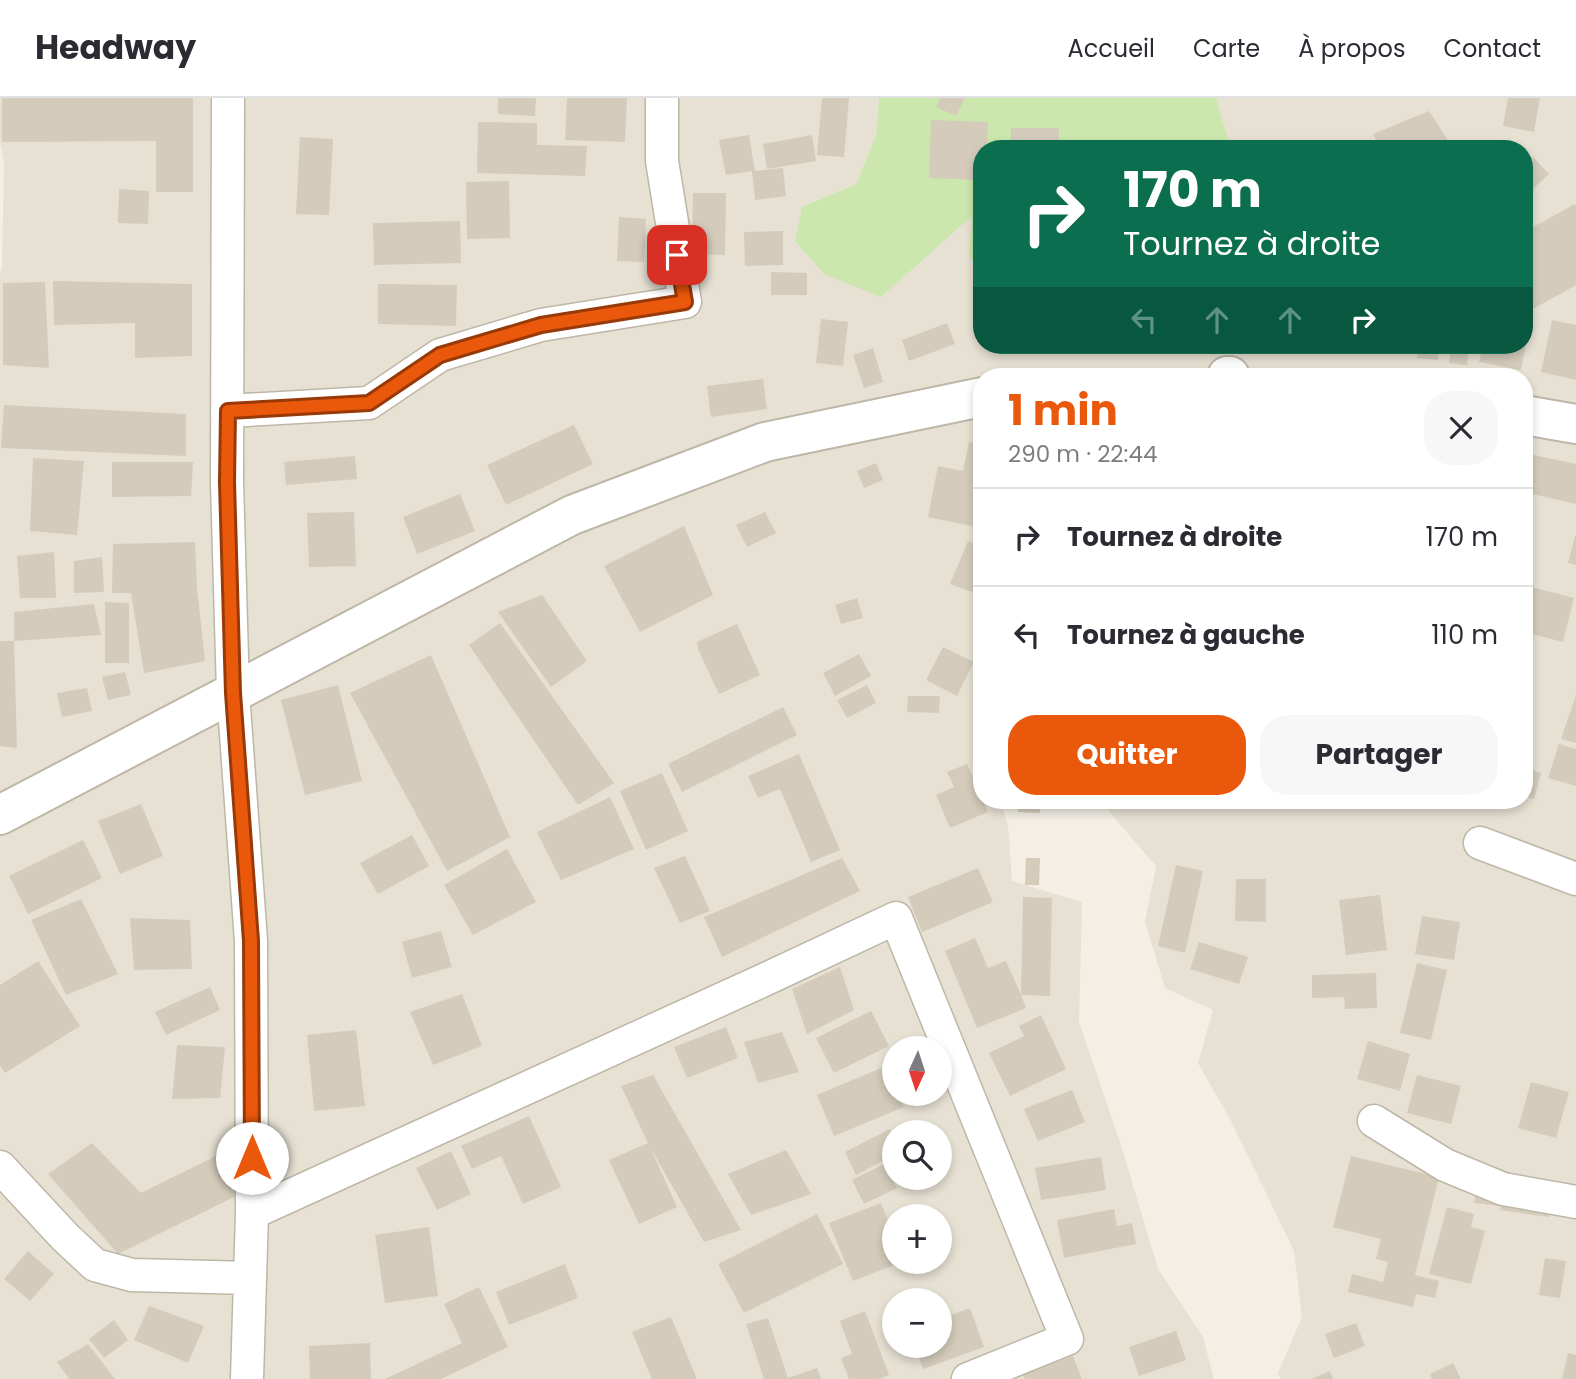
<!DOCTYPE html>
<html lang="fr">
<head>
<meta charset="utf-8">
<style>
  body { margin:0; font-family:Poppins,sans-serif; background:#f7f7f7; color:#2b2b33; height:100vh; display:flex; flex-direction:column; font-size:26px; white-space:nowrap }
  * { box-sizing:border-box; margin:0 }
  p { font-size:23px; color:#7c7c81 }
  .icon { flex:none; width:38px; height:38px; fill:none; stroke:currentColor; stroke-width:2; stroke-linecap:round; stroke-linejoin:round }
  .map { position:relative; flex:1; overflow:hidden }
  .sheet { position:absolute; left:973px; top:270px; width:560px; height:441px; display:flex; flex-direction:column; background:#fff; border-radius:28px; box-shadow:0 4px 10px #0003 }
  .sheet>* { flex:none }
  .banner { position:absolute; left:973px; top:42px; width:560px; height:214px; border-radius:28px; box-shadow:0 4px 10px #0003; background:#0b6e4f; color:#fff; overflow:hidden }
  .needle { width:46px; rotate:183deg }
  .buttons { position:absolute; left:882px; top:938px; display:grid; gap:14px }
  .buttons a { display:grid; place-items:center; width:70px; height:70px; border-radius:50%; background:#fff; box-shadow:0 4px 10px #0003; font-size:35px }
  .pin { position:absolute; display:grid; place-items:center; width:60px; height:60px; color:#fff; margin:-30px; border-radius:14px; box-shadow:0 4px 10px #0006 }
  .me { position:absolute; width:77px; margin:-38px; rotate:0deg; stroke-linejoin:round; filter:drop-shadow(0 0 5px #0008) }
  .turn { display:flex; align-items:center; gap:24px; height:147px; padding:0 35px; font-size:32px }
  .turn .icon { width:91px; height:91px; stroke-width:2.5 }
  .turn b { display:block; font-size:49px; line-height:60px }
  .lanes { display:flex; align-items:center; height:66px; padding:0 35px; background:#0003; justify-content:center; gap:35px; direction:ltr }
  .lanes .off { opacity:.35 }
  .round { display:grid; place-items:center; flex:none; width:74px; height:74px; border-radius:28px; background:#f7f7f7 }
  .summary { display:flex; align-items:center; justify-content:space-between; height:119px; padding:0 35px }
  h1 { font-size:42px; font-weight:700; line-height:52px; color:#ea580c }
  .cta { display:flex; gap:14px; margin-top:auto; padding:14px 35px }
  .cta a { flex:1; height:80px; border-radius:28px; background:#ea580c; color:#fff; font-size:28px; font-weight:700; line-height:80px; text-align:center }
  .cta a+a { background:#f7f7f7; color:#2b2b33 }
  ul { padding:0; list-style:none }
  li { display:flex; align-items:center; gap:21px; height:98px; padding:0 35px; border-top:2px solid #e1e1e2 }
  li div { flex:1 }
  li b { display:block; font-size:26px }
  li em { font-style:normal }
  header { display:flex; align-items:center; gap:42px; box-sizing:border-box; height:98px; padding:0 35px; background:#fff; border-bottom:2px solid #e1e1e2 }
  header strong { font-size:33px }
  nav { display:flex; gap:38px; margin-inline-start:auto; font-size:24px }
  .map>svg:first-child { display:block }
  .residential { fill:#e7e1d3; fill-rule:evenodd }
  .green { fill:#cce7ae }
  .building { fill:#d4cbbb }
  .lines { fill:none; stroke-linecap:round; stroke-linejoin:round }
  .minor-casing { stroke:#beb7a8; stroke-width:35 }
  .tertiary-casing { stroke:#beb7a8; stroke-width:42 }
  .minor { stroke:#fff; stroke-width:32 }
  .tertiary { stroke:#fff; stroke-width:38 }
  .route-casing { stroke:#983908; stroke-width:18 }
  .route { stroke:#ea580c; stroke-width:12 }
</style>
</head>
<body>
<header>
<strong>Headway</strong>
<nav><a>Accueil</a><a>Carte</a><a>À propos</a><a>Contact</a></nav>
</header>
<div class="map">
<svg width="1576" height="1281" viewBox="0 0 1576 1281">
  <rect width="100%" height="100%" fill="#f3efe5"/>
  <path class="residential" d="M0,0H879L876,37L856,86L802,109L972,118L969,157L982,170V247H1524V51H1231L1216,0H1576V1281H1280L1278,1275L1302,1219L1294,1153L1231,1023L1198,965L1213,912L1165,890L1145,824L1156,768L1099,702H1524V278H982V583L974,605L982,642V702H1000L1008,727L1012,783L1082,804L1079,924L1121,1047L1158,1171L1203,1239L1214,1281H0V175L2,168L4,64L0,43ZM894,950H940V996H894ZM894,1034H940V1080H894ZM894,1118H940V1164H894ZM894,1202H940V1248H894Z"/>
  <path class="green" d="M879,0H1216L1231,51H982V170L969,158L972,118L881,199L824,176L795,143L802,109L856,86L876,37Z"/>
  <path class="building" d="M2,0H193V94H156V43L2,44Z
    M498,0H536L535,18L498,16Z
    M567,0H627L625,44L565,42Z
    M822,0H849L844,59L817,57Z
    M940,0H965L956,18L936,9Z
    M1508,0H1540L1534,34L1503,28Z
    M1429,13L1453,50L1466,45L1476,51H1381L1373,36Z
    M931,22L988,24L987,51H982V82L929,80Z
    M478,24L537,25V47L587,48L585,78L477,75Z
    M1011,30H1059V51H1011Z
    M749,37L755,73L783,70L786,98L755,102L752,73L726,77L719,42Z
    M812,37L816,63L767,71L763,46Z
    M300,39L333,41L329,117L296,116Z
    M1533,59L1549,76L1524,99V67Z
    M509,83L510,140L467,141L466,84Z
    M119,91L149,93L148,126L118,125Z
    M693,95H726L725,157L692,156Z
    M1575,106L1576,109V187L1524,216V162L1532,158L1524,144V134Z
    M619,119L646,121L644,164L617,163Z
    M460,123L461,165L374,167L373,125Z
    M783,133V167L745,168L744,134Z
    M771,174L807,175V197H771Z
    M53,183L192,186V258L135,260V225L54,227Z
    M45,184L49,270L3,267V185Z
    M378,186L457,187L456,228L378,226Z
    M821,221L848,224L843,268L816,265Z
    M1552,222L1576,227V282L1541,274Z
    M1524,224L1530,225L1521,272L1479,264L1483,247H1524Z
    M947,225L955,246L909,263L902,242Z
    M1367,247H1410L1409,256L1367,251Z
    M1419,247H1439L1438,262L1417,260Z
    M1451,247H1469L1467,267L1449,265Z
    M873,250L883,284L864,290L853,257Z
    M763,281L767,311L711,319L707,288Z
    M4,307L186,316V358L1,350Z
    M574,327L593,366L506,407L487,367Z
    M969,344L982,347V430L928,419L938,368L963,373Z
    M1524,355L1576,366V406L1528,395L1526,410H1524Z
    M355,358L357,381L286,387L284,364Z
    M33,360L84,363L77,437L30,433Z
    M112,364H193L191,398L112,399Z
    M876,365L883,382L864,390L857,373Z
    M460,396L475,433L417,456L403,419Z
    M354,414L356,468L309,469L307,415Z
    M765,414L776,435L747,449L736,427Z
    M684,428L713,497L640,534L604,468Z
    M1575,438H1576V467L1568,465Z
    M968,443L982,449V498L950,486Z
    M195,444L197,490L205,563L144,575L131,495H112L113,446Z
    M54,454L56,500H20L17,458Z
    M102,459L104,494L74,495V463Z
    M1524,487L1574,500L1563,544L1524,534Z
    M542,497L587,563L551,589L498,514Z
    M857,500L863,520L841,526L835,507Z
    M105,504L129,505V565H105Z
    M94,506L101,537L14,543V514Z
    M500,525L614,685L578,707L469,547Z
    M737,526L760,577L719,596L698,551L697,544Z
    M0,543H14L17,650L0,648Z
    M943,549L974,564L957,598L926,582Z
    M859,556L871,578L835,598L823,575Z
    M431,557L510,739L447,773L350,595Z
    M125,574L131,597L108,602L102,579Z
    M338,587L362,683L305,697L281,602Z
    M867,587L876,605L847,620L837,602Z
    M87,590L92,613L62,619L57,595Z
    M1576,597V645L1561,641Z
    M908,598H940L939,615L907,614Z
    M783,609L797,637L682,694L668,666Z
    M1559,646L1576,651V688L1548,680Z
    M799,656L840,752L811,764L780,691L758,700L748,678Z
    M967,666L988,714L950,730L936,697L954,689L947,674Z
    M1524,670L1541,675L1534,701L1524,699Z
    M662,675L688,733L646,752L620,693Z
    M610,699L634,751L561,782L537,734Z
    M1019,702H1041L1040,715L1018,714Z
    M141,706L163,758L120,776L98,723Z
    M412,737L429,768L378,796L360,765Z
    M83,742L102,780L28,816L9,778Z
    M507,751L536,804L473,837L444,787Z
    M685,758L710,813L680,825L654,770Z
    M842,760L860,793L722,859L704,819Z
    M1026,760H1040L1039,787H1025Z
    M1176,767L1203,773L1185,855L1158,848Z
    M978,770L993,804L922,834L908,799Z
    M1236,781H1266V824L1235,823Z
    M1380,797L1387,852L1346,857L1339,802Z
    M1023,799L1052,800L1050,898L1021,897L1026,910L977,930L945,853L975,840L988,870L1006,863L1021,897Z
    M81,801L118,876L66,897L31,822Z
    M1422,818L1460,824L1454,862L1415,856Z
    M130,820L190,822L192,871L134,872Z
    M441,833L452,869L412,880L402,844Z
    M1199,844L1248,859L1239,886L1190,871Z
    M38,863L80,928L5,975L0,968V887Z
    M1417,865L1447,872L1431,942L1400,935Z
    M840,869L854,912L807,936L792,891Z
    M1376,875L1377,910L1345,911L1344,899L1312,900V877Z
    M210,889L220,912L166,937L155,914Z
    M462,896L482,948L433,967L410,914Z
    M871,913L889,948L834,975L816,940Z
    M1041,917L1066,971L1010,998L989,955L1024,938L1019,928Z
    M726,929L738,960L687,980L674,949Z
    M356,932L365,1008L314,1013L307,937Z
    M782,934L799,974L758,985L744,944Z
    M1368,943L1410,956L1400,993L1357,981Z
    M177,947L225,949L220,1000L172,1001Z
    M886,968L894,987V996H898L904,1009L834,1038L817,997Z
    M653,977L741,1132L704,1144L650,1049L677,1109L639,1126L609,1062L648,1045L621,988Z
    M1417,977L1461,988L1451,1026L1407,1015Z
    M1531,984L1569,994L1556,1040L1518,1030Z
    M1072,992L1085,1024L1038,1043L1024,1011Z
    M529,1018L561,1089L523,1106L501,1058L472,1071L461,1048Z
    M890,1031L894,1041V1057L856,1077L845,1054Z
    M92,1045L141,1095L222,1055L236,1098L118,1156L48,1076Z
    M786,1052L811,1096L751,1117L728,1076Z
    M451,1053L471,1096L437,1112L416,1070Z
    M1351,1058L1439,1079L1415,1177L1439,1183L1435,1200L1416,1196L1413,1209L1348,1194L1352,1176L1383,1184L1388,1164L1376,1161L1381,1141L1333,1129Z
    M1101,1059L1106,1092L1041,1102L1035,1070Z
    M884,1066L897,1090L864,1106L852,1082Z
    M908,1080H929L912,1088Z
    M1476,1096L1551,1106L1549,1119L1500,1112L1501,1108L1474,1105Z
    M881,1105L894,1137V1164H902L853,1183L829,1125Z
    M1447,1109L1474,1116L1471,1129L1485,1133L1471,1186L1429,1176Z
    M1114,1111L1117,1128L1132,1125L1136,1146L1064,1160L1057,1122Z
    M817,1116L843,1166L744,1215L718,1166Z
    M429,1129L438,1198L385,1205L375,1137Z
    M28,1153L54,1176L30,1203L4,1181Z
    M1545,1160L1566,1163L1560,1200L1539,1197Z
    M565,1166L578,1200L509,1227L496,1194Z
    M479,1189L508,1249L441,1281H385L462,1245L444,1206Z
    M149,1208L204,1228L188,1265L134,1242Z
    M970,1210L984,1249L923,1271L915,1248H940V1221Z
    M865,1213L889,1277L879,1281H849L841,1260L852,1256L840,1223Z
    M671,1219L697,1281H652L632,1234Z
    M768,1220L788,1280L817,1270L821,1281H764L746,1226Z
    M114,1222L128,1242L104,1260L89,1241Z
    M1356,1225L1365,1248L1334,1260L1325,1236Z
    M1176,1233L1186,1262L1139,1278L1129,1249Z
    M370,1245L371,1281H310L309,1248Z
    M88,1246L115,1281H69L57,1264Z
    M1568,1255L1576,1257V1281H1562Z
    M1073,1258L1082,1281H1025L1023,1277Z
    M1453,1265L1461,1281H1432L1430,1276Z
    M1330,1273L1333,1281H1311Z"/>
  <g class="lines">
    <g class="minor-casing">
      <path id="minor" d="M228,0L227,384L233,595L251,843L252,1115L247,1281
        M227,313L369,305L440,257L541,227L685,204L662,63V0
        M1480,745L1576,781
        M1374,1023L1445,1067L1503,1091L1576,1104
        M0,1069L65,1139L95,1167L132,1177L250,1180
        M252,1115L766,881L896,820L1067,1241L968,1281"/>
    </g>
    <g class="tertiary-casing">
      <path id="tertiary" d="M1227,278H1230
        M1524,317L1576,326
        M0,717L572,417L765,344L982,299"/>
    </g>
    <use href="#minor" class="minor"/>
    <use href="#tertiary" class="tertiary"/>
  </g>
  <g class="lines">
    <g class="route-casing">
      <path id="route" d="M252,1060L251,843L233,595L227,384L228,313L369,305L440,257L541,227L685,204L677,157"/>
    </g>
    <use href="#route" class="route"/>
  </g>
</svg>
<div class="buttons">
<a><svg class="needle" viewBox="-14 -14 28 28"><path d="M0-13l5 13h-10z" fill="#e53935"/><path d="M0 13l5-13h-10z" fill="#7c7c81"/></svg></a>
<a><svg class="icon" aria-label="search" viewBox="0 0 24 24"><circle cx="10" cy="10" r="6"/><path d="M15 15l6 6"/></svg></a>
<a>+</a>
<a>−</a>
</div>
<div class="pin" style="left:677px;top:157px;background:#d93025"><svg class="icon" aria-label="arrive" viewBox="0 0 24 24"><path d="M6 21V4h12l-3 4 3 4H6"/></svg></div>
<svg class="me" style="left:252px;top:1060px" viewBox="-20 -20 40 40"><circle r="19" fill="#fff"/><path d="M0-13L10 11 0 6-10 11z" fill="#ea580c"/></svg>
<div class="banner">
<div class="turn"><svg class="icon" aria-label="right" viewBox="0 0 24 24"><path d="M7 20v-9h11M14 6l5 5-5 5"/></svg><div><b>170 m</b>Tournez à droite</div></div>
<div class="lanes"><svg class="icon off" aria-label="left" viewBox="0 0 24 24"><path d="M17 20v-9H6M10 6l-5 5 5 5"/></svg><svg class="icon off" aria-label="ahead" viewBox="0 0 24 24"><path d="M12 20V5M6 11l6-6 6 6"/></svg><svg class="icon off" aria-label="ahead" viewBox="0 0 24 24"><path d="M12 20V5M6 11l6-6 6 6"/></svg><svg class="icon" aria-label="right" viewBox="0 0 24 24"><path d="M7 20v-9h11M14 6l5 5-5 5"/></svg></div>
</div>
<section class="sheet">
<div class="summary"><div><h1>1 min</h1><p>290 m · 22:44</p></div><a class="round"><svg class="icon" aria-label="close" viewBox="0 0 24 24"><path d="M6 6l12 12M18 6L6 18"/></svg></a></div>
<ul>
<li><svg class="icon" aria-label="right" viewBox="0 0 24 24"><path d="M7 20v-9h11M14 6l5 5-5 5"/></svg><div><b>Tournez à droite</b></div><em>170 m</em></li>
<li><svg class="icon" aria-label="left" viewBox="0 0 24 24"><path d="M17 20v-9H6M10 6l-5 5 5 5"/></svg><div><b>Tournez à gauche</b></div><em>110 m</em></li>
</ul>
<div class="cta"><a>Quitter</a><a>Partager</a></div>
</section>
</div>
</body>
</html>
